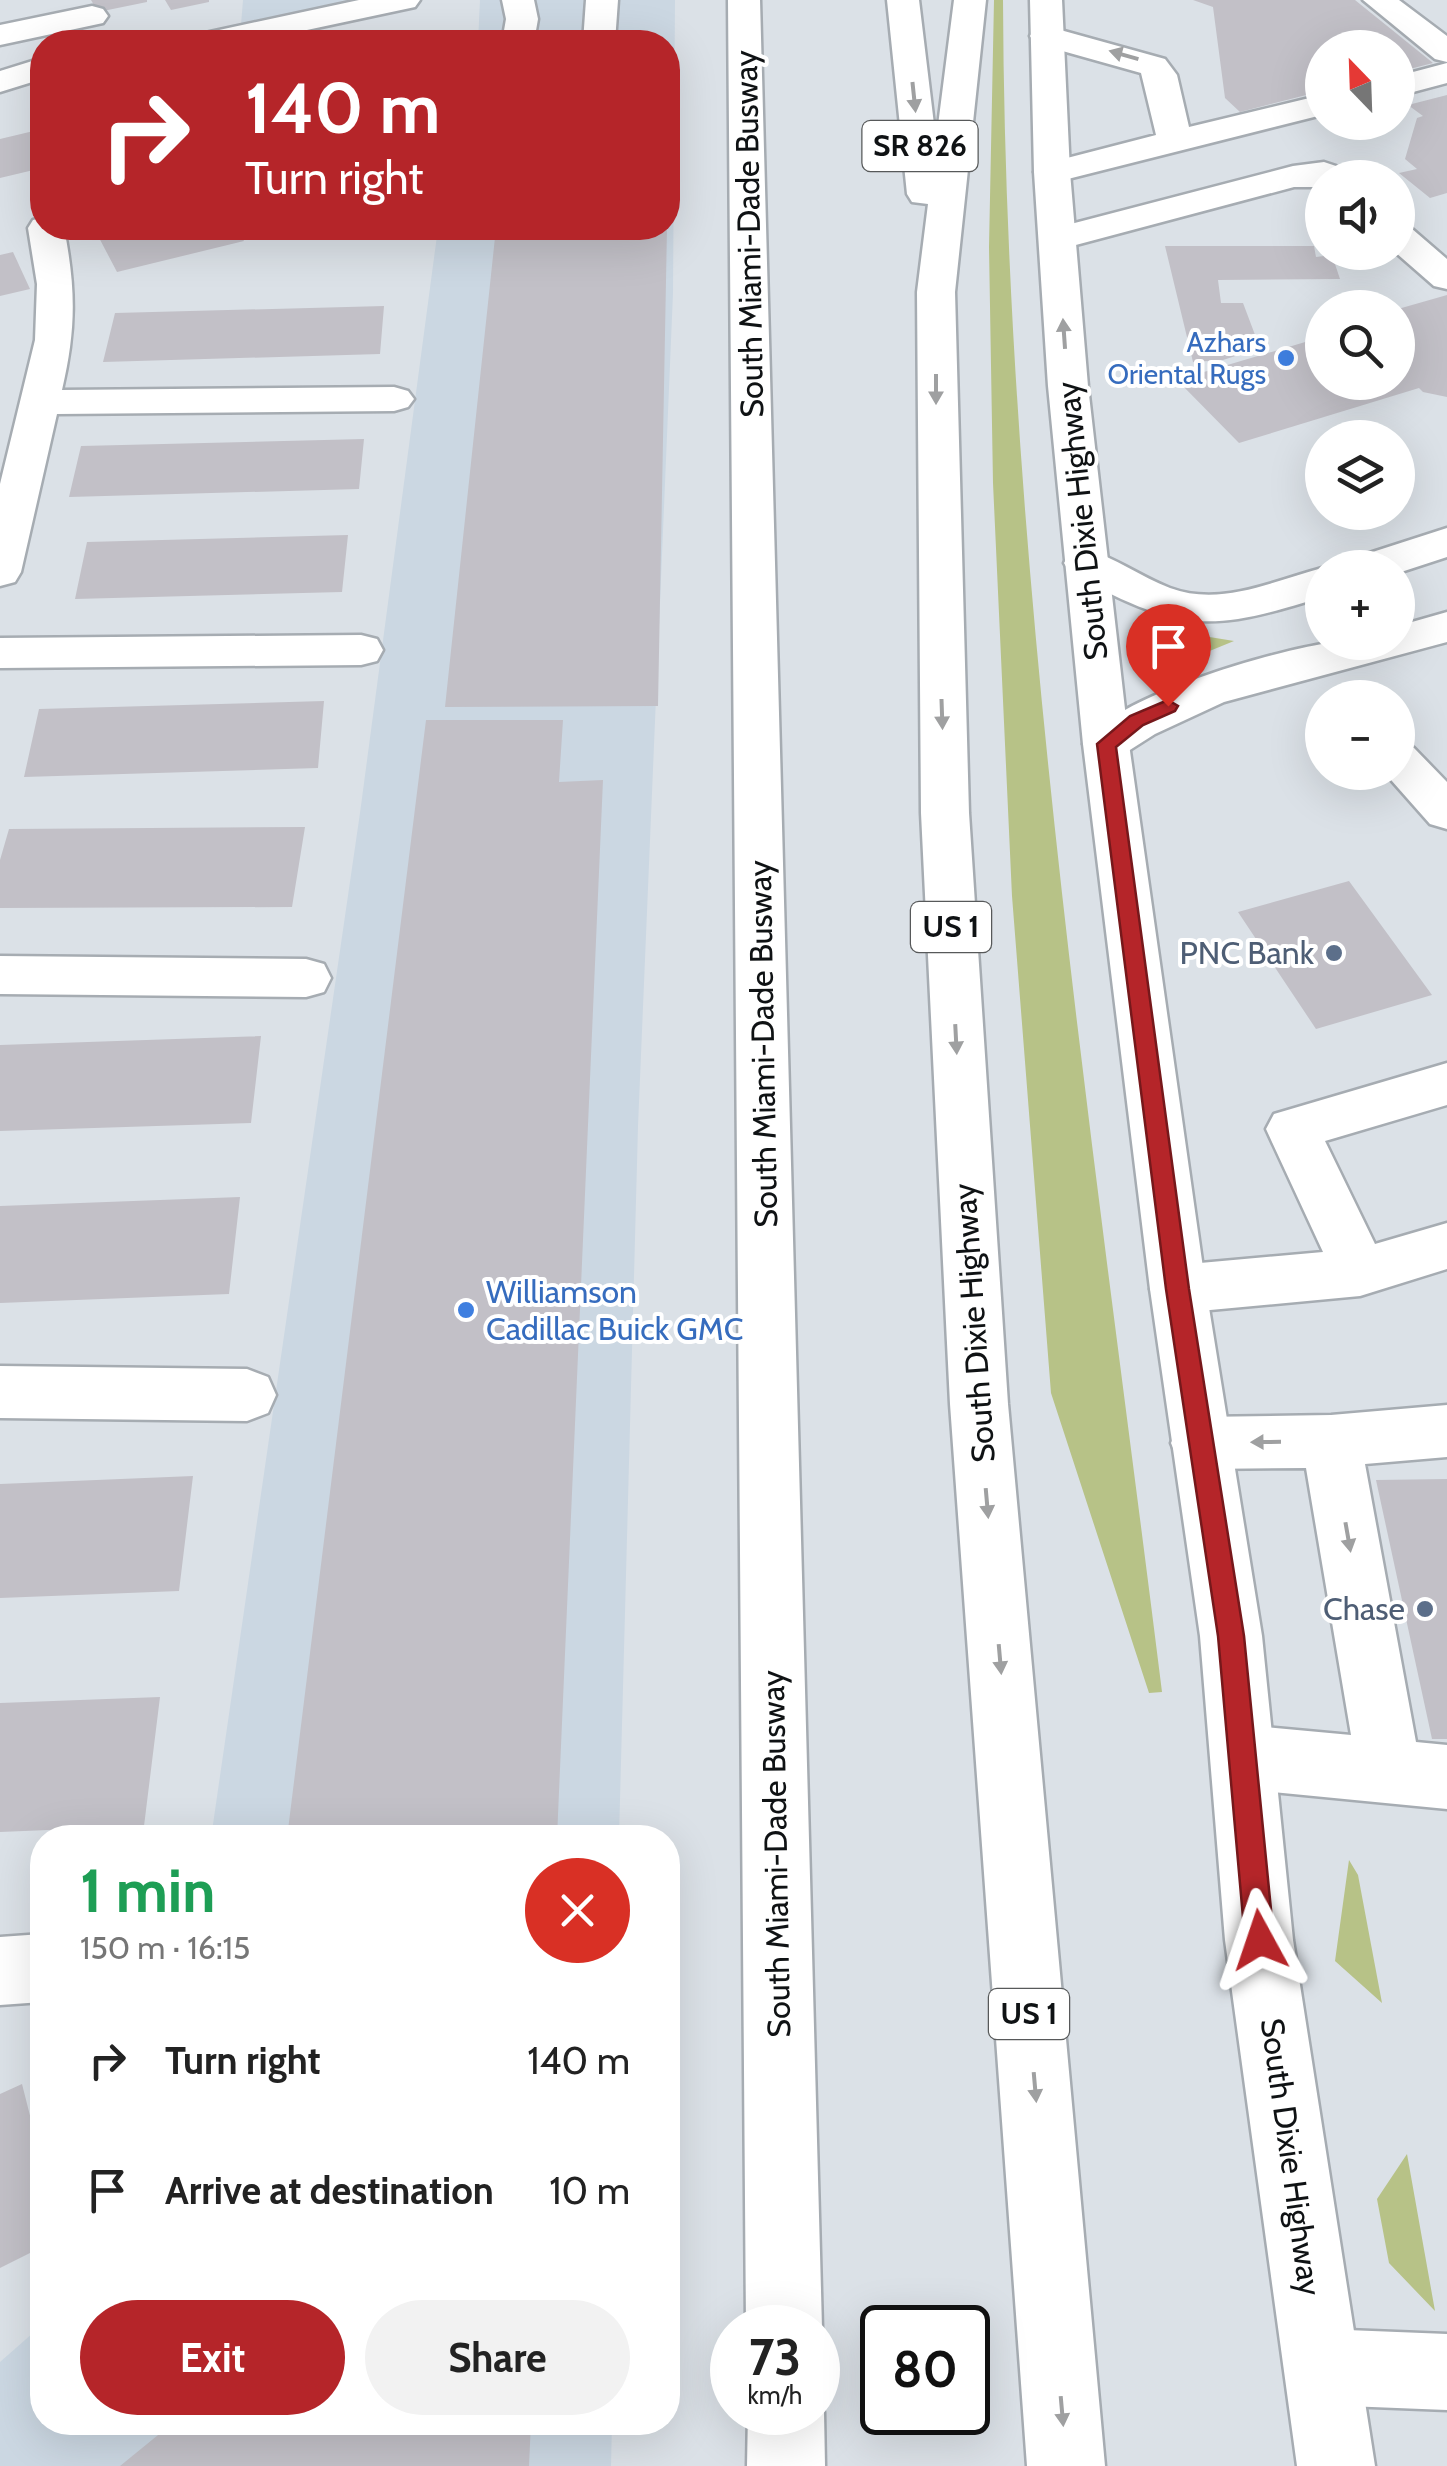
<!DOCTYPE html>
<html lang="en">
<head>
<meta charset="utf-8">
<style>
  body { margin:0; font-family:Cabin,sans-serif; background:#f2f2f2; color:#222; height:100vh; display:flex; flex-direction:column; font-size:38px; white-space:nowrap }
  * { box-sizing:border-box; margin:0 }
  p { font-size:32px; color:#767676 }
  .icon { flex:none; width:55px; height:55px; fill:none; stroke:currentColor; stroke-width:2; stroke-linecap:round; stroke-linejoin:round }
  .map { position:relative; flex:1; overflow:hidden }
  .details { position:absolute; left:30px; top:1825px; width:650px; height:610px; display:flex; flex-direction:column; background:#fff; border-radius:40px; box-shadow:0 10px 40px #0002 }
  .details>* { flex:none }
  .guide { position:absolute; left:30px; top:30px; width:650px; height:210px; border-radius:40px; box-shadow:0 10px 40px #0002; background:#b52529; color:#fff; overflow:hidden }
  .needle { width:65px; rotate:337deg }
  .tools { position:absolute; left:1305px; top:30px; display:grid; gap:20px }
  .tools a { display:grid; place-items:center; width:110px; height:110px; border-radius:50%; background:#fff; box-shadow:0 10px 40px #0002; font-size:50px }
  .speed { position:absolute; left:710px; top:2305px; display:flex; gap:20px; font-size:50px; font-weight:700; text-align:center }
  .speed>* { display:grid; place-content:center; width:130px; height:130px; border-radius:50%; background:#fff; box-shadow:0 10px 40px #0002; line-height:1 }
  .speed small { font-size:25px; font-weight:400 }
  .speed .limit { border:5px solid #111; border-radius:15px; background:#fff; color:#111 }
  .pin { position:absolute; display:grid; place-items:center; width:85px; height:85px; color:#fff; margin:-102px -42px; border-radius:50% 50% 50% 0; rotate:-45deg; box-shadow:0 0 10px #0007 }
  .pin .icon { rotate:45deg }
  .me { position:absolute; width:110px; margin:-55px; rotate:355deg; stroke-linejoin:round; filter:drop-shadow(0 0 8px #0008) }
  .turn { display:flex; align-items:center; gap:35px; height:210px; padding:0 50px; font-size:45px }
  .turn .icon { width:130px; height:130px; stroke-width:2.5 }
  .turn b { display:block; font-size:70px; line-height:85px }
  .round { display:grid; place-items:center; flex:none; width:105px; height:105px; border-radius:52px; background:#f2f2f2 }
  .overview { display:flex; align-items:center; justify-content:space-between; height:170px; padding:0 50px }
  h1 { font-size:60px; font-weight:700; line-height:75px; color:#1e9e55 }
  .primary-button { display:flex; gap:20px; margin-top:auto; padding:20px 50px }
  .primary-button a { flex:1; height:115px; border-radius:60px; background:#b52529; color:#fff; font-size:40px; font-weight:700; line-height:115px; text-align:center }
  .primary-button a+a { background:#f2f2f2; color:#222 }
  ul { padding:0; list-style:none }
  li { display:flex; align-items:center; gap:30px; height:130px; padding:0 50px }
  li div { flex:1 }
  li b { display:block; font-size:38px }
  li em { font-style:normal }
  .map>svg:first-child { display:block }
  .built { fill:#cbd7e2 }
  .green { fill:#b7c287 }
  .building { fill:#c2c0c7 }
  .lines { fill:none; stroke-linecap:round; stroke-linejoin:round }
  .minor-casing { stroke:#a6acb2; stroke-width:5 }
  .highway-casing { stroke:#a6acb2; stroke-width:5 }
  .minor { fill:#fff; fill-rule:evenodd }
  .highway { fill:#fff; fill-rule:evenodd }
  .oneway { fill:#9fa0a1 }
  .route { fill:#b52529; stroke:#76181b; stroke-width:2.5 }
  .shop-dot { fill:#3f7fe0; stroke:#fff; stroke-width:4 }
  .service-dot { fill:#5c6f8a; stroke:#fff; stroke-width:4 }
  .labels { text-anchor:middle; stroke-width:8; stroke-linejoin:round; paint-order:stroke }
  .far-shop-label { font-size:28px; fill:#366cbe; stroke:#fff; text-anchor:end }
  .shield { fill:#fff; stroke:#57595a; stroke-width:2.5 }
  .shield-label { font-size:30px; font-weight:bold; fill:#0f1214 }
  .street-label { font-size:32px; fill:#0f1214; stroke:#fff }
  .service-label { font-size:32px; fill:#4e5e75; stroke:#fff; text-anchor:end }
  .shop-label { font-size:32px; fill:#366cbe; stroke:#fff; text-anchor:start }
</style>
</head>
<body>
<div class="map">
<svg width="1447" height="2466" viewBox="0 0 1447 2466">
  <rect width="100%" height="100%" fill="#dbe1e7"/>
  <path class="built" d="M243,0H350L241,25Z
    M480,0H675L673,293L638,1126L619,1837L211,1838L360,813L438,228H668V42H478Z
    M42,2325V2422L612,2423L611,2466H0V2362Z"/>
  <path class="green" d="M994,0H1003C1005,567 1092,1130 1162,1692L1149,1693L1051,1393L1012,896L993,483L989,247Z
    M1168,626L1185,633L1234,641L1173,666Z
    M1349,1860L1358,1875L1382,2003L1335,1961Z
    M1407,2154L1435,2311L1389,2263L1377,2199Z"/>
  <path class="building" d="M91,0H147V2L98,12Z
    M165,0H209V2L171,10Z
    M1193,0H1355L1433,63L1398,72V48H1322V91L1240,112L1225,98L1213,7Z
    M1447,95V193L1430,198L1399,173L1417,169L1405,159L1417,118L1423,116L1408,105Z
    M42,129V168L0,178V139Z
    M114,228H237L244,241L117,272L96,232Z
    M496,228H667L658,706L445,707Z
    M1165,246H1314L1316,257L1332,255L1340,279L1218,280L1221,303H1243L1260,348L1223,360L1193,362Z
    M13,252L30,289L0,296V255Z
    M1447,295V397L1423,392L1419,388L1239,443L1177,380L1322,337V382H1398V309Z
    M384,306L380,354L103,362L115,313Z
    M364,439L359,489L69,497L81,446Z
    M348,535L342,592L75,599L87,542Z
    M324,701L318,768L24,777L39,709Z
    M426,720H563L559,782L603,780L557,1838H287Z
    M305,827L292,907L0,908V860L9,829Z
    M1349,881L1432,995L1316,1029L1238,912Z
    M261,1036L251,1123L0,1131V1045Z
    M240,1197L229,1294L0,1303V1206Z
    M193,1476L179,1591L0,1598V1484Z
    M1447,1479V1739H1432L1376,1480Z
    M160,1697L144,1826L0,1832V1703Z
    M22,2084L42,2163V2247L0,2268V2094Z
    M174,2422H531L529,2466H120Z"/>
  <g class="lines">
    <g class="minor-casing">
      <path id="minor" d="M359,0H420L415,7L251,42H192L196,35Z
        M502,0H534L538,19L534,42H502L506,19Z
        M586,0H618L615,42H583Z
        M728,0H760L822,2328L818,2338V2328H746Z
        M1363,0H1399L1447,36V62L1435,59Z
        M92,6L103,9L108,16L103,23L0,45V25Z
        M1046,26L1165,59L1177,75L1189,127L1322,95V115L1052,183L1040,179L1034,172L1040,165L1156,135L1141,73L1034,43L1030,36L1034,29Z
        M42,58V79L0,92V71Z
        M1447,63V83L1398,96V76Z
        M1324,162L1336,166L1346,178H1322V187H1294L1057,250L1044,247L1039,239L1044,231L1293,166Z
        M42,218V228H64C76,289 76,330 62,390L394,387L408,391L414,399L408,407L394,411L57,414L21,572L15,582L0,586V484L35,340L37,284L28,228L33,220Z
        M1398,225L1411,228L1447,259V289L1434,286L1395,252Z
        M1447,528V557L1398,573V568H1348L1354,558Z
        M1085,549C1115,557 1141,577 1170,588C1221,607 1273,581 1322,568V597C1206,634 1178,631 1070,573L1064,563L1070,553Z
        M1447,612V642L1224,702L1155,734L1122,755L1106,760L1090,755L1083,744C1111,697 1281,648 1336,642C1356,641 1377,642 1398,642V626Z
        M361,635L377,639L383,650L377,661L361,665L0,668V638Z
        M1398,743L1414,748L1447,782V829L1430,824L1384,772H1398Z
        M0,956L306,959L324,964L331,978L324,992L306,997L0,994Z
        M1447,1063V1105L1325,1141L1375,1244L1447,1223V1269L1360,1296L1178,1313L1158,1306L1150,1289L1158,1272L1178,1265L1323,1252L1266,1129L1274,1114Z
        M0,1366L247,1369L268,1377L276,1395L268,1413L247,1421L0,1418Z
        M1447,1405V1457L1365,1464L1416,1742L1447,1745V1809L1243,1789L1220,1780L1211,1757L1220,1734L1243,1725L1351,1735L1306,1468L1200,1469L1179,1462L1171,1443L1179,1424L1200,1417L1331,1415Z
        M42,1934V2002L0,2005V1937Z
        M1322,2329L1447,2334V2410L1322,2405L1295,2394L1284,2367L1295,2340Z
        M818,2395L824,2412L825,2466H747L748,2412H818Z"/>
    </g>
    <g class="highway-casing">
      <path id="highway" d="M887,0H919L936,141L954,0H986L955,292L969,813L1008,1404L1105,2466H1027L950,1404L921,813L917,292L928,204L912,202L907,194Z
        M1030,0H1062L1070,172L1088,386L1129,744L1206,1289L1262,1636L1293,1940L1375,2466H1297L1225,1940L1200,1636L1150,1289L1083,744L1048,386L1034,172Z"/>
    </g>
    <use href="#minor" class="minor"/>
    <use href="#highway" class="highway"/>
  </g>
  <defs><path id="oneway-solid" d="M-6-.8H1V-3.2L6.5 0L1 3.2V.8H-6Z" transform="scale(2.5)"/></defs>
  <g class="oneway">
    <use href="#oneway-solid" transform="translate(1124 55) rotate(-164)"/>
    <use href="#oneway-solid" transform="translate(914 97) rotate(84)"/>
    <use href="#oneway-solid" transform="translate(1064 334) rotate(-94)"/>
    <use href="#oneway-solid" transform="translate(936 389) rotate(90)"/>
    <use href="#oneway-solid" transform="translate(942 714) rotate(88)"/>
    <use href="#oneway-solid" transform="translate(956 1039) rotate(87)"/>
    <use href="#oneway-solid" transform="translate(1266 1442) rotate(179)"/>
    <use href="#oneway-solid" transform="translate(987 1503) rotate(85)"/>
    <use href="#oneway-solid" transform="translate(1348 1537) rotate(80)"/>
    <use href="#oneway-solid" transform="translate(1000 1659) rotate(85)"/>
    <use href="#oneway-solid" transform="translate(1035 2087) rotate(85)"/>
    <use href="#oneway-solid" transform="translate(1062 2411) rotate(85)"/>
  </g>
  <path class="route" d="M1168,700L1178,706L1175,711L1143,725L1116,747L1189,1289L1244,1636L1274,1940L1269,1950L1260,1954L1250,1950L1245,1940L1218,1636L1166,1289L1097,744L1130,716Z"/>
  <g class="shop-dot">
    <circle cx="1286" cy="358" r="10"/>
    <circle cx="466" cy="1310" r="10"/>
  </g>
  <g class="service-dot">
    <circle cx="1334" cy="953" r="10"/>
    <circle cx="1425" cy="1609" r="10"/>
  </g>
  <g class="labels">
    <g class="far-shop-label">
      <text x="1266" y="352">Azhars<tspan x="1266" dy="32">Oriental Rugs</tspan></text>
    </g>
    <g class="shield">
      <rect x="862.5" y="121" width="115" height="50" rx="8"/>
      <rect x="911" y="902" width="80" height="50" rx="8"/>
      <rect x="989" y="1989" width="80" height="50" rx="8"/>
    </g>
    <g class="shield-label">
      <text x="920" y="156">SR 826</text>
      <text x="951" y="937">US 1</text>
      <text x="1029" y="2024">US 1</text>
    </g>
    <g class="street-label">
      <text transform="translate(749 234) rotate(-91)" y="11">South Miami-Dade Busway</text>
      <text transform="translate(1082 521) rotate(-96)" y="11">South Dixie Highway</text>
      <text transform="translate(763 1044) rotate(-91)" y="11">South Miami-Dade Busway</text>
      <text transform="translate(974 1323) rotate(-94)" y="11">South Dixie Highway</text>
      <text transform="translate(776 1854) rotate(-91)" y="11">South Miami-Dade Busway</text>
      <text transform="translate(1291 2157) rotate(82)" y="11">South Dixie Highway</text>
    </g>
    <g class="service-label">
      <text x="1314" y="964">PNC Bank</text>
      <text x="1405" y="1620">Chase</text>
    </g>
    <g class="shop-label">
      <text x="486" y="1303">Williamson<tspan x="486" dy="37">Cadillac Buick GMC</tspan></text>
    </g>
  </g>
</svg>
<div class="tools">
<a><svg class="needle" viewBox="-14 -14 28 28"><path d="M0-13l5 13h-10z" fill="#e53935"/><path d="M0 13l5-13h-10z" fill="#767676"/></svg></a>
<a><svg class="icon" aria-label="sound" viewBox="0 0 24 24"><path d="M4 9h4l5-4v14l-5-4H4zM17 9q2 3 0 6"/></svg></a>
<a><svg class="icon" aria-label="search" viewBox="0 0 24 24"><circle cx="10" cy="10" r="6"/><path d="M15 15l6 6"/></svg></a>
<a><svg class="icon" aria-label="layers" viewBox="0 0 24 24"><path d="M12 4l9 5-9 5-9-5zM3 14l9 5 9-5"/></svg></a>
<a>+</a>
<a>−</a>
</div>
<div class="speed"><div>73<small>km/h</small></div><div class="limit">80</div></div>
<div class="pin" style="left:1168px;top:706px;background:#d93025"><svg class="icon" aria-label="arrive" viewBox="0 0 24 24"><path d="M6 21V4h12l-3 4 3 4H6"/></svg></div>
<svg class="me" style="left:1260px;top:1940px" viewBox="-20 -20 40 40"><path d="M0-17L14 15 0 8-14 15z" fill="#b52529" stroke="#fff" stroke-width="4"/></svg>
<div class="guide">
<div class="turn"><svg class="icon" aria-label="right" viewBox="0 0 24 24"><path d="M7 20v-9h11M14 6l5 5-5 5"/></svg><div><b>140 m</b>Turn right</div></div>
</div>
<section class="details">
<div class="overview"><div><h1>1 min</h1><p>150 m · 16:15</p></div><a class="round" style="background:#d93025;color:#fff"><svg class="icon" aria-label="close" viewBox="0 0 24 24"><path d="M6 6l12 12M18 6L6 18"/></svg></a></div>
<ul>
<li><svg class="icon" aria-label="right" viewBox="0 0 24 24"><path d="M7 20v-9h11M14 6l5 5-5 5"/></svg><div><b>Turn right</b></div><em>140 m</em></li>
<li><svg class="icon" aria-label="arrive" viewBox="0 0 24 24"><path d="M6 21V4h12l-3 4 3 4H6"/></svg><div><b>Arrive at destination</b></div><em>10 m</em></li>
</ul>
<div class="primary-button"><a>Exit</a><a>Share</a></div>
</section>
</div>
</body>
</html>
